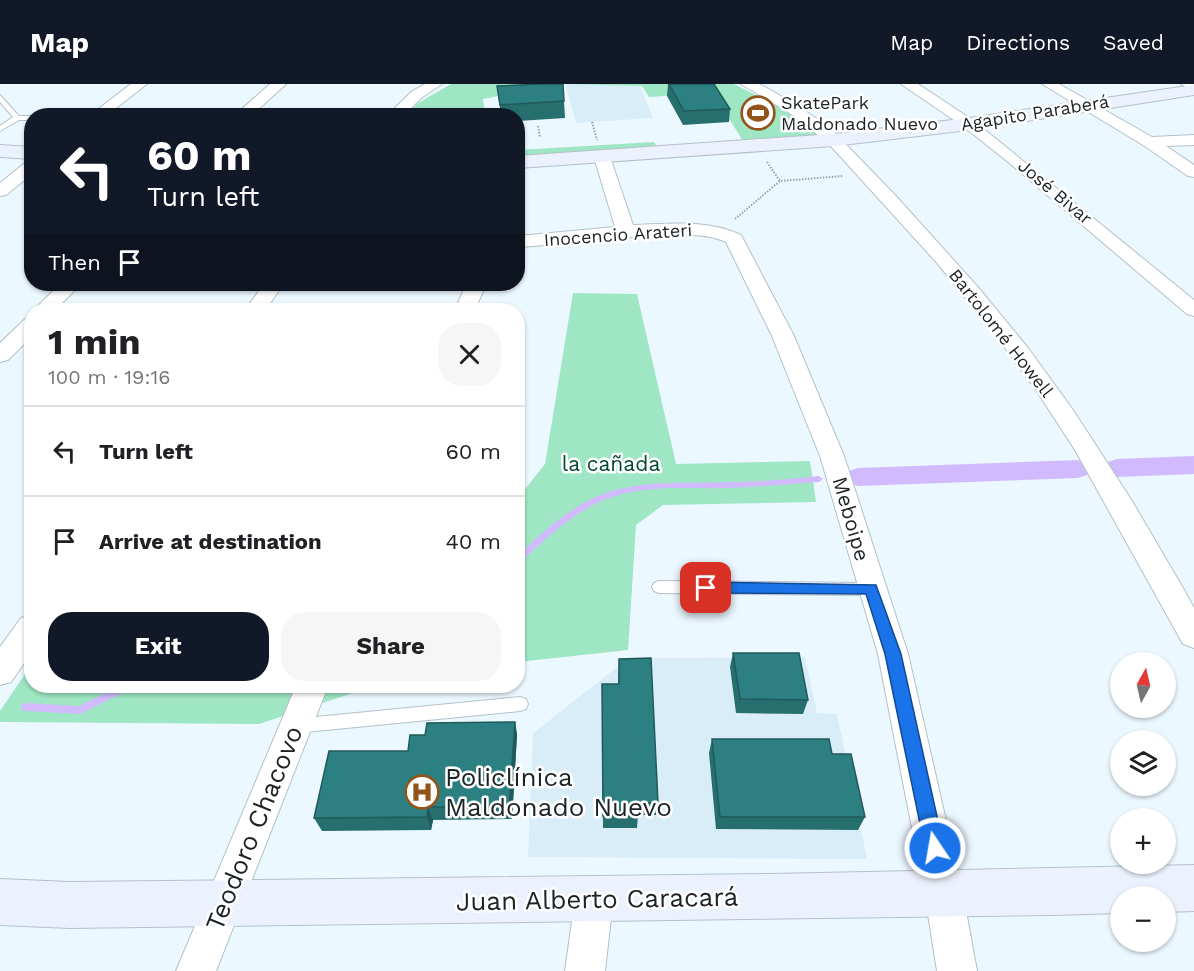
<!DOCTYPE html>
<html lang="en">
<head>
<meta charset="utf-8">
<style>
  body { margin:0; font-family:"Work Sans",sans-serif; background:#f6f6f6; color:#202124; height:100vh; display:flex; flex-direction:column; font-size:22px; white-space:nowrap }
  * { box-sizing:border-box; margin:0 }
  p { font-size:20px; color:#757577 }
  .icon { flex:none; width:33px; height:33px; fill:none; stroke:currentColor; stroke-width:2; stroke-linecap:round; stroke-linejoin:round }
  .map { position:relative; flex:1; overflow:hidden }
  .details { position:absolute; left:24px; top:219px; width:501px; height:390px; display:flex; flex-direction:column; background:#fff; border-radius:24px; box-shadow:0 2px 4px #0004 }
  .details>* { flex:none }
  .hud { position:absolute; left:24px; top:24px; width:501px; height:183px; border-radius:24px; box-shadow:0 2px 4px #0004; background:#111827; color:#fff; overflow:hidden }
  .needle { width:39px; rotate:8deg }
  .buttons { position:absolute; left:1110px; top:568px; display:grid; gap:12px }
  .buttons a { display:grid; place-items:center; width:66px; height:66px; border-radius:50%; background:#fff; box-shadow:0 2px 4px #0004; font-size:30px }
  .pin { position:absolute; display:grid; place-items:center; width:51px; height:51px; color:#fff; margin:-26px; border-radius:12px; box-shadow:0 3px 9px #0006 }
  .me { position:absolute; width:66px; margin:-33px; rotate:348deg; stroke-linejoin:round; filter:drop-shadow(0 0 4px #0008) }
  .turn { display:flex; align-items:center; gap:21px; height:126px; padding:0 24px; font-size:27px }
  .turn .icon { width:78px; height:78px; stroke-width:2.5 }
  .turn b { display:block; font-size:42px; line-height:51px }
  .then { display:flex; align-items:center; height:57px; padding:0 24px; background:#0003; gap:12px; font-size:22px }
  .round { display:grid; place-items:center; flex:none; width:63px; height:63px; border-radius:24px; background:#f6f6f6 }
  .overview { display:flex; align-items:center; justify-content:space-between; height:102px; padding:0 24px }
  h1 { font-size:36px; font-weight:700; line-height:45px }
  .primary-button { display:flex; gap:12px; margin-top:auto; padding:12px 24px }
  .primary-button a { flex:1; height:69px; border-radius:24px; background:#111827; color:#fff; font-size:24px; font-weight:700; line-height:69px; text-align:center }
  .primary-button a+a { background:#f6f6f6; color:#202124 }
  ul { padding:0; list-style:none }
  li { display:flex; align-items:center; gap:18px; height:90px; padding:0 24px; border-top:2px solid #e0e0e0 }
  li div { flex:1 }
  li b { display:block; font-size:22px }
  li em { font-style:normal }
  header { display:flex; align-items:center; gap:36px; box-sizing:border-box; height:84px; padding:0 30px; background:#111827; color:#fff }
  header strong { font-size:28px }
  nav { display:flex; gap:33px; margin-inline-start:auto; font-size:21px }
  .map>svg:first-child { display:block }
  .built { fill:#d9edf8 }
  .green { fill:#9fe7c4 }
  .lines { fill:none; stroke-linecap:round; stroke-linejoin:round }
  .stream { fill:#d1bafe; fill-rule:evenodd }
  .canal { fill:#d1bafe; fill-rule:evenodd }
  .lane-casing { stroke:#b4c0c7; stroke-width:2 }
  .street-casing { stroke:#b4c0c7; stroke-width:2 }
  .secondary-casing { stroke:#b4c0c7; stroke-width:2 }
  .path { stroke:#9aa4a9; stroke-width:2; stroke-dasharray:1.5 1.5; stroke-linecap:butt }
  .lane { fill:#fff; fill-rule:evenodd }
  .street { fill:#fff; fill-rule:evenodd }
  .secondary { fill:#ecf2fd; fill-rule:evenodd }
  .wall { fill:#276e6f }
  .shaded-wall { fill:#205a5a }
  .building { fill:#2d8081; stroke:#205a5a; stroke-width:1.5 }
  .route { fill:#1a73e8; stroke:#114b97; stroke-width:1.5 }
  .labels { text-anchor:middle; stroke-width:5; stroke-linejoin:round; paint-order:stroke }
  .far-poi-label { font-size:18px; fill:#1d2224; stroke:#fff; text-anchor:start }
  .far-street-label { font-size:18px; fill:#1d2224; stroke:#fff }
  .park-label { font-size:21px; fill:#034930; stroke:#fff }
  .street-label { font-size:21px; fill:#1d2224; stroke:#fff }
  .near-poi-label { font-size:26px; fill:#1d2224; stroke:#fff; text-anchor:start }
  .near-street-label { font-size:26px; fill:#1d2224; stroke:#fff }
</style>
</head>
<body>
<header>
<strong>Map</strong>
<nav><a>Map</a><a>Directions</a><a>Saved</a></nav>
</header>
<div class="map">
<svg width="1194" height="887" viewBox="0 0 1194 887">
  <rect width="100%" height="100%" fill="#ecf8ff"/>
  <path class="built" d="M565,0L640,2L653,34L576,39Z
    M805,573L817,629L837,630L867,775L528,773L533,649L629,574Z"/>
  <path class="green" d="M451,0H734L781,24L818,51L743,57L713,9L649,13L642,2L565,0L483,15L485,31L406,32L418,19Z
    M654,58L657,63L518,72V66Z
    M573,209L637,210L676,380L810,377L816,418L663,421L636,441L628,566L518,578V414L545,380Z
    M31,581L32,602H374L259,640L0,638V627Z"/>
  <g class="lines">
    <path class="stream" d="M819,392L823,395L819,398C789,400 758,403 727,404C689,405 647,400 609,414C576,426 546,454 521,478L518,479V472C542,448 571,422 603,410C644,395 689,400 731,398C761,398 790,395 819,392Z
      M120,602H131L130,605L80,630L25,627L22,626L21,623L22,620L25,619L79,622Z"/>
    <path class="canal" d="M1194,372V390L1117,393L1108,390L1104,384L1108,378L1117,375Z
      M1078,376L1087,379L1091,385L1087,391L1078,394L858,402L849,399L845,393L849,387L858,384Z"/>
    <g class="lane-casing">
      <path id="lane" d="M0,11L19,32H32V36H19L0,47V42L13,33L0,18Z
        M659,497L871,499L876,501L878,505L876,509L871,511L659,509L654,507L652,503L654,499Z
        M520,613L526,615L528,620L526,625L520,627L295,649L289,647L287,642L289,637L295,635Z"/>
    </g>
    <g class="street-casing">
      <path id="street" d="M131,0H147L106,32H89Z
        M270,0H286L251,32H234Z
        M425,0H442L421,14L403,32H387L411,8Z
        M741,0H759L765,3L798,22L830,44L895,111L977,202L1028,264L1073,326L1132,417L1187,511L1194,524V564L1183,560L1075,366L1036,306L988,241L937,179L828,59L788,28Z
        M901,0H918L974,37L1194,216V232L1187,230L1007,77L964,43Z
        M1042,0H1059L1152,53L1194,51V61L1166,62L1194,81V93L1188,92L1143,61Z
        M1181,0H1194V7Z
        M602,68L610,73L633,141C670,140 706,135 741,151L794,252L844,372L908,570L963,811L977,887H937L925,811L878,570L820,372L772,252L726,158C706,149 685,151 662,151C614,153 566,160 518,163V152L615,143L594,73Z
        M32,76V90L6,111L0,112V99L26,78Z
        M60,200H81L55,226H34Z
        M264,200H284L265,226H245Z
        M466,200H486L475,226H455Z
        M32,233V252L8,276L0,278V259L25,235Z
        M32,531V568L11,598L0,601V563L21,534Z
        M296,602H328L216,887H176Z
        M594,797L607,803L613,816L605,887H565L575,816L581,803Z"/>
    </g>
    <g class="secondary-casing">
      <path id="secondary" d="M1194,1V11L969,46L834,62L518,84V72L834,50L969,34Z
        M0,61L32,63V75L0,73Z
        M1194,781V827L1166,828V813H1120V829L1053,831L70,844L0,841V795L70,798L772,790Z"/>
    </g>
    <path class="path" d="M592,38L597,56
      M538,42L540,53
      M767,78L780,97L843,92
      M735,135L780,97"/>
    <use href="#lane" class="lane"/>
    <use href="#street" class="street"/>
    <use href="#secondary" class="secondary"/>
  </g>
  <path class="wall" d="M563,0L565,34L518,37V32H501L497,2Z
    M668,0H714L730,25L729,38L683,41L667,12Z
    M733,569L808,616L803,630L736,629L730,583Z
    M619,575L658,719L656,731H638L637,744H603L602,600H618Z
    M515,638L517,651L512,735L433,736L431,746L322,747L314,734L408,667L425,651Z
    M712,655L832,670L865,733L858,746L716,745L709,669Z"/>
  <path class="shaded-wall" d="M515,638L517,651L512,735L509,723Z
    M428,723L433,736L431,746L427,733Z"/>
  <path class="building" d="M541,0H563L564,17L500,21L497,2Z
    M669,0H714L730,25L684,27Z
    M733,569H799L808,616L740,615Z
    M651,574L658,719H638V732H603L602,600H619V575Z
    M515,638L509,723H428L427,733L314,734L329,667H408L410,651H425L427,639Z
    M712,655H829L832,670H851L865,733H720Z"/>
  <path class="route" d="M706,498L876,501L901,570L944,764L941,771L935,773L928,771L925,764L885,570L866,510L706,509L701,508L699,504L701,500Z"/>
  <defs>
    <g id="stadium-ring" transform="scale(1.725)"><circle r="9.5" fill="#fff" stroke="#925418" stroke-width="1.5"/><path d="M0-5a6.5 5 0 1 0 0 10a6.5 5 0 1 0 0-10ZM-3.5-1.8h7v3.6h-7Z" fill="#925418"/></g>
    <g id="hospital-ring" transform="scale(1.725)"><circle r="9.5" fill="#fff" stroke="#925418" stroke-width="1.5"/><path d="M-5-5h3v3.5h4V-5h3V5h-3V1.5h-4V5h-3Z" fill="#925418"/></g>
  </defs>
  <g fill-rule="evenodd">
    <use href="#stadium-ring" x="758" y="29"/>
    <use href="#hospital-ring" x="422" y="708"/>
  </g>
  <g class="labels">
    <g class="far-poi-label">
      <text x="781" y="25">SkatePark<tspan x="781" dy="21">Maldonado Nuevo</tspan></text>
    </g>
    <g class="far-street-label">
      <text transform="translate(1035 29) rotate(-9)" y="6">Agapito Paraberá</text>
      <text transform="translate(1055 108) rotate(40)" y="6">José Bivar</text>
      <text transform="translate(618 151) rotate(-4)" y="6">Inocencio Arateri</text>
      <text transform="translate(1001 249) rotate(52)" y="6">Bartolomé Howell</text>
    </g>
    <g class="park-label">
      <text x="611" y="387">la cañada</text>
    </g>
    <g class="street-label">
      <text transform="translate(851 435) rotate(74)" y="7">Meboipe</text>
    </g>
    <g class="near-poi-label">
      <text x="445" y="702">Policlínica<tspan x="445" dy="30">Maldonado Nuevo</tspan></text>
    </g>
    <g class="near-street-label">
      <text transform="translate(254 744) rotate(-68)" y="9">Teodoro Chacovo</text>
      <text transform="translate(597 815) rotate(-1)" y="9">Juan Alberto Caracará</text>
    </g>
  </g>
</svg>
<div class="buttons">
<a><svg class="needle" viewBox="-14 -14 28 28"><path d="M0-13l5 13h-10z" fill="#e53935"/><path d="M0 13l5-13h-10z" fill="#757577"/></svg></a>
<a><svg class="icon" aria-label="layers" viewBox="0 0 24 24"><path d="M12 4l9 5-9 5-9-5zM3 14l9 5 9-5"/></svg></a>
<a>+</a>
<a>−</a>
</div>
<div class="pin" style="left:706px;top:504px;background:#d93025"><svg class="icon" aria-label="arrive" viewBox="0 0 24 24"><path d="M6 21V4h12l-3 4 3 4H6"/></svg></div>
<svg class="me" style="left:935px;top:764px" viewBox="-20 -20 40 40"><circle r="17" fill="#1a73e8" stroke="#fff" stroke-width="3"/><path d="M0-11L8 9 0 5-8 9z" fill="#fff"/></svg>
<div class="hud">
<div class="turn"><svg class="icon" aria-label="left" viewBox="0 0 24 24"><path d="M17 20v-9H6M10 6l-5 5 5 5"/></svg><div><b>60 m</b>Turn left</div></div>
<div class="then">Then<svg class="icon" aria-label="arrive" viewBox="0 0 24 24"><path d="M6 21V4h12l-3 4 3 4H6"/></svg></div>
</div>
<section class="details">
<div class="overview"><div><h1>1 min</h1><p>100 m · 19:16</p></div><a class="round"><svg class="icon" aria-label="close" viewBox="0 0 24 24"><path d="M6 6l12 12M18 6L6 18"/></svg></a></div>
<ul>
<li><svg class="icon" aria-label="left" viewBox="0 0 24 24"><path d="M17 20v-9H6M10 6l-5 5 5 5"/></svg><div><b>Turn left</b></div><em>60 m</em></li>
<li><svg class="icon" aria-label="arrive" viewBox="0 0 24 24"><path d="M6 21V4h12l-3 4 3 4H6"/></svg><div><b>Arrive at destination</b></div><em>40 m</em></li>
</ul>
<div class="primary-button"><a>Exit</a><a>Share</a></div>
</section>
</div>
</body>
</html>
